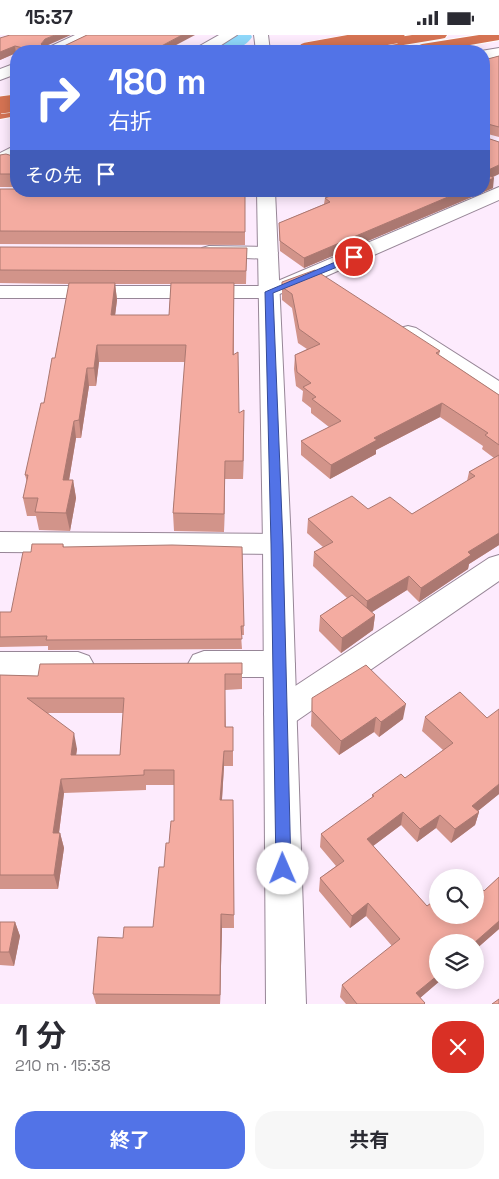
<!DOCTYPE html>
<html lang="ja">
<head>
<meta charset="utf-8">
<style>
  body { margin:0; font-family:"Space Grotesk","Noto Sans JP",sans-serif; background:#f7f7f7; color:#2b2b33; height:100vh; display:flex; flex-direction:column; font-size:19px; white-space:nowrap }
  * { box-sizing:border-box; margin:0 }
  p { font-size:16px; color:#7c7c81 }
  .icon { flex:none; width:28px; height:28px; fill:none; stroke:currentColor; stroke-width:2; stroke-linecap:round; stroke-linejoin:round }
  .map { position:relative; height:969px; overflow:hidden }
  .panel { display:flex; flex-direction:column; background:#fff; flex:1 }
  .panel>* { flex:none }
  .guide { position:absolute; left:10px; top:10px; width:480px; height:152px; border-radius:20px; box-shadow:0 2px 12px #0003; background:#5273e7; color:#fff; overflow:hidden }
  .buttons { position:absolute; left:429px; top:834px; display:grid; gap:10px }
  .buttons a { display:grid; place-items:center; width:55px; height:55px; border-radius:50%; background:#fff; box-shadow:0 2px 12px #0003; font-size:25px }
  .pin { position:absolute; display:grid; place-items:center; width:42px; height:42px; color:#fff; margin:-21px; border:2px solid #fff; border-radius:50%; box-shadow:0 1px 5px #0007 }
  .me { position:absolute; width:55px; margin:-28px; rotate:359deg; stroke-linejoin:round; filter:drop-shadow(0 0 4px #0008) }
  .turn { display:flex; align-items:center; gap:18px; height:105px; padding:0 15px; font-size:22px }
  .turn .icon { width:65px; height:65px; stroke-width:2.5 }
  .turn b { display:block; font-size:35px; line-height:42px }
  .then { display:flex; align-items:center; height:48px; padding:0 15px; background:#0003; gap:10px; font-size:19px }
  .round { display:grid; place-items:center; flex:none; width:52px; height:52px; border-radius:20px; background:#f7f7f7 }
  .summary { display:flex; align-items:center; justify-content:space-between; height:85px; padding:0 15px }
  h1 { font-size:30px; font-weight:700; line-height:38px }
  .action { display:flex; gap:10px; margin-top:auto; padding:10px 15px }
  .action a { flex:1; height:58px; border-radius:20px; background:#5273e7; color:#fff; font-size:20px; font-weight:700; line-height:58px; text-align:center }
  .action a+a { background:#f7f7f7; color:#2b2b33 }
  .status { display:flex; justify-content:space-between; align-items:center; height:35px; padding:0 25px; background:#fff; direction:ltr }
  .status svg { height:14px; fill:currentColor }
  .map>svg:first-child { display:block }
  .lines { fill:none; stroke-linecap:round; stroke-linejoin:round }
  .river { fill:#8fd8fa; fill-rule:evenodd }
  .street-casing { stroke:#978697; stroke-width:2 }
  .secondary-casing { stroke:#978697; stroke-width:2 }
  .highway-casing { stroke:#fff; stroke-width:2 }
  .street { fill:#fff; fill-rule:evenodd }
  .secondary { fill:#fff; fill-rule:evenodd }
  .highway { fill:#d57353; fill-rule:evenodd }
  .highway-bridge-casing { stroke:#fff; stroke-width:18; stroke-linecap:butt }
  .highway-bridge { stroke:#d57353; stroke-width:17 }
  .wall { fill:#d2948a; fill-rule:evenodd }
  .shaded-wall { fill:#ab7871 }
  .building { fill:#f4aca1; stroke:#ab7871; fill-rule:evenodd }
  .route { fill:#5273e7; stroke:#354b96 }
</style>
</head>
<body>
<div class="status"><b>15:37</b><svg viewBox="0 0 49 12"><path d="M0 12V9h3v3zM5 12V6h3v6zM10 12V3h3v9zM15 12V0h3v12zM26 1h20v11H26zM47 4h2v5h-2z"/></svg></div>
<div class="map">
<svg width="499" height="969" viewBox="0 0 499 969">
  <rect width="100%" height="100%" fill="#fdebfd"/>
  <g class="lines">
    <path class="river" d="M220,0H251L252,2C240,20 217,16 197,16L202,10Z"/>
    <g class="street-casing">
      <path id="street" d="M219,0H237L212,16H193L196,13Z
        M499,13V23L484,25V16H481Z
        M16,110V123L6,130L0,131V118Z
        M499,152V165L324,242L269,263H0V251H266Z
        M209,211L268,212L275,214L278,218L275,222L268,224L202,221L199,217L202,213Z
        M408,291L416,293L499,346V364L490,362L400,303L397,298L400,293Z
        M0,497L277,499L287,502L291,509L287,516L277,519L0,517Z
        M499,520V546L292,689L280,693L268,689L264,679L268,669L489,523Z
        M204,616H279L290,620L295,629L290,638L279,642H204L193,638L188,629L193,620Z
        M0,617H78L89,621L94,630L89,639L78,643H0Z"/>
    </g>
    <g class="secondary-casing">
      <path id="secondary" d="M75,0H94L92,3L64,16H44L47,13Z
        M254,0H268L270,16H256Z
        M16,28V39L0,45V34Z
        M257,156H275L291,509L306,969H266L263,509Z"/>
    </g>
    <g class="highway-casing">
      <path id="highway" d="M412,0H447L445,3L440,4L367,16L360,15L357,12L360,9L365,7Z
        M479,0H499V5L435,16H416L414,14L417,11L422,9Z
        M16,71V81L0,84V74Z"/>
    </g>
    <use href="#street" class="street"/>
    <use href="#secondary" class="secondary"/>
    <use href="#highway" class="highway"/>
    <g class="highway-bridge-casing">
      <path id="highway-bridge" d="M306,16L396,0
        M0,70L16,68"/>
    </g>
    <use href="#highway-bridge" class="highway-bridge"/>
  </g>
  <path class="wall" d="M87,0L165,16H16V18L0,25V3L47,11H64Z
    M499,21V102L484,98V102L499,107V139L493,142V153L304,233L280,216L279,188L324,169L325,163L484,156V25Z
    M0,120L16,122V152H0Z
    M0,154L245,156V210L0,209Z
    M0,212L247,213L246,249H234V319L239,378L244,393L243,444H225L224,497L174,496L173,478L185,327H99L96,351H89L81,403H76L69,445H73L76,463L70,496L39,495L36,481H27L23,463L27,447L25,440L55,323L69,249L0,248ZM115,249H171L169,280H115L117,265Z
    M282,247L440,316L439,320L499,360V510L469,529L468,534L419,567L407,555L371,577L375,580L373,595L341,618L319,596L320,581L347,563L313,531L314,517L323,512L307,498L308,484L368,474L412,479L467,446L469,437L494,423L482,414L483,411L440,382L376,415V419L330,444L301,420V406L329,392L311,378V373L302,366L303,356L296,351L294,334L295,320L307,314L298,308L292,273L282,265Z
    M63,509L64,512H242L244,600H241L242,614L48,615V611L0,612V577H11L31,517Z
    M242,628V654L225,655L226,692L233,707V731H224L222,765H233L234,893H222L220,969H96L93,959L123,903L153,892L164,832L174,786V750H146V755L64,758L59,798H60L64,813L58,854H0V640L38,641ZM48,678H123L120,720H76L77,714Z
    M460,657L499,759L478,776L479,777L475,790L451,808L436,793L417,807L401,790L373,811L427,871L484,856L499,842V894L420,963L425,969H346L340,962L342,950L392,911L366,881L350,893L319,856L320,843L336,831L320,812L321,799L372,763V760L405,743L443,715L422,696L425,682Z
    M312,663L403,684L379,702L374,697L339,720L311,691Z
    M0,887H15L20,901L14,931L0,930Z"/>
  <path class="shaded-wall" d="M55,0H71L46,11L42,16L41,9L45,4Z
    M182,0H195L165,16H152Z
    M15,11L16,18L0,25V17Z
    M133,11L134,16H124Z
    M499,130V139L484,146V137Z
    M494,143L493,153L304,233V223L462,156H484V147Z
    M115,248L117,265L113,297L111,280Z
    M97,310L99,327L96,351L94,333Z
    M87,333L89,351L81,403L79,385Z
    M442,368L440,382L376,415V419L330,444L331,430L374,403Z
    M244,375V393L243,444V426Z
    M74,386L76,403L66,463L63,445Z
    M225,426V444L224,497V479Z
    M73,445L76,463L70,496L66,478Z
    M499,498V510L469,529L468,534L419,567L421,553L468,517Z
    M409,541L407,555L366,581L367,566Z
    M375,580L373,595L341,618L342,603Z
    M406,669L403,684L379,702L381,687Z
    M376,682L374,697L339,720L341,706Z
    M74,698L77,714L74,735L71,720Z
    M224,716V731L221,779L220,765Z
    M61,744L64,758L57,813L53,798Z
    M499,749V759L468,784L472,771Z
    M403,777L401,790L365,817L367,804Z
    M479,777L475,790L451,808L455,794Z
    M440,780L436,793L417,807L420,794Z
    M60,798L64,813L58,854L54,840Z
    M368,868L366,881L350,893L352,881Z
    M221,879L222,893L220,969V960Z
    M499,886V894L475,915V908H474Z
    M15,887L20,901L14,931L9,917Z
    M438,940V945H441L413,969L416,958Z"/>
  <path class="building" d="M10,0H55L45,4L41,9L43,11H64L87,0H182L152,16L133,11L124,16L118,15L115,16H35L15,11L0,17V3Z
    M499,21V92L484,88V102L499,107V130L484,137V86L489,84L484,82V25Z
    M6,119L16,122V142L15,139H0V120Z
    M484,138L494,143L484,147Z
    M0,154H16V156H245V197L0,196Z
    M343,156H462L304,223L280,206L279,188L330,167L325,163Z
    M0,212L247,213L246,236L0,235Z
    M315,235L440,316L436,318L499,360V410L485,400L488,398L442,368L374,403L377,405L331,430L301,406L341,386L312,364L316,362L303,352L311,348L297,337L295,320L320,309L299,294L292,259L282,252V247Z
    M69,248H115L111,280H169L171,248H234L233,320L238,317L239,378L244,375L243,426H225L224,479L173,478L186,310H97L94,333H87L79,385L74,386L63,445H73L66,478L35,477L38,463H23L28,440H25L41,368H44L52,323H55Z
    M499,420V498L468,517L471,520L421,553L409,541L367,566L314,517L333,507L308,484L352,461L368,474L390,462L412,479L475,441L469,437Z
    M32,509H63V512L172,510L242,512L244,591H241L242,604L46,605L47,601L0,602V577H11L23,517H31Z
    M352,560L375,580L342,603L320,581Z
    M242,628V639H225V692H233V716H224L220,765H233L234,880L221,879L220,960L93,959L98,902L123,903L124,892H153L159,832H164L166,808H169L171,786H174V735H144V740L61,744L53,798H60L54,840H0V640L38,641L40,629ZM27,663H124L120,720H71L74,698Z
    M366,630L406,669L381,687L376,682L341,706L312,676V663Z
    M460,657L487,683L499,674V749L472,771L479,777L455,794L440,780L420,794L403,777L367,804L427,871L438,863V880H475V846L484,856L499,842V886L474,908H438V940L416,958L425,968L424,969H357L342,950L400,904L368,868L352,881L320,843L344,826L321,799L374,761L372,760L401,739L405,743L453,708L425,682Z
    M467,839L471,842H462Z
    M0,887H15L9,917H0Z
    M499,964V969H492Z"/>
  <path class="route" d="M354,219L358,222L357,224L273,258L283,509L291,834L289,839L283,841L278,839L276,834L271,509L265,257Z"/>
</svg>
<div class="buttons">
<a><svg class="icon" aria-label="search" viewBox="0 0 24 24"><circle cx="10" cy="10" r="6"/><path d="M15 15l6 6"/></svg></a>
<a><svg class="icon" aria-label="layers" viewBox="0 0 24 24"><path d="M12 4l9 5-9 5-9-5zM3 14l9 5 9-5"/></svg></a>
</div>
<div class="pin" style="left:354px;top:222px;background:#d93025"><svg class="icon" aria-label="arrive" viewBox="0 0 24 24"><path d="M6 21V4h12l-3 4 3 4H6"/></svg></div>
<svg class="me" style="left:283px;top:834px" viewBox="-20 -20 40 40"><circle r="19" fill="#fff"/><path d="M0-13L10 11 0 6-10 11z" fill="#5273e7"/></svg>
<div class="guide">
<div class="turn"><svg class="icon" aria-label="right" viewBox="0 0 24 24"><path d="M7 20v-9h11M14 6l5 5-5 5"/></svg><div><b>180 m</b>右折</div></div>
<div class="then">その先<svg class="icon" aria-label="arrive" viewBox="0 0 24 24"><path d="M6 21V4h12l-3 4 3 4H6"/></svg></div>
</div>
</div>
<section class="panel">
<div class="summary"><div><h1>1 分</h1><p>210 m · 15:38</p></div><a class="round" style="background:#d93025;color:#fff"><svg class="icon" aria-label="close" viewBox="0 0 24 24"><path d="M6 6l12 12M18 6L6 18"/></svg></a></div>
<div class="action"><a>終了</a><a>共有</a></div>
</section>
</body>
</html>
